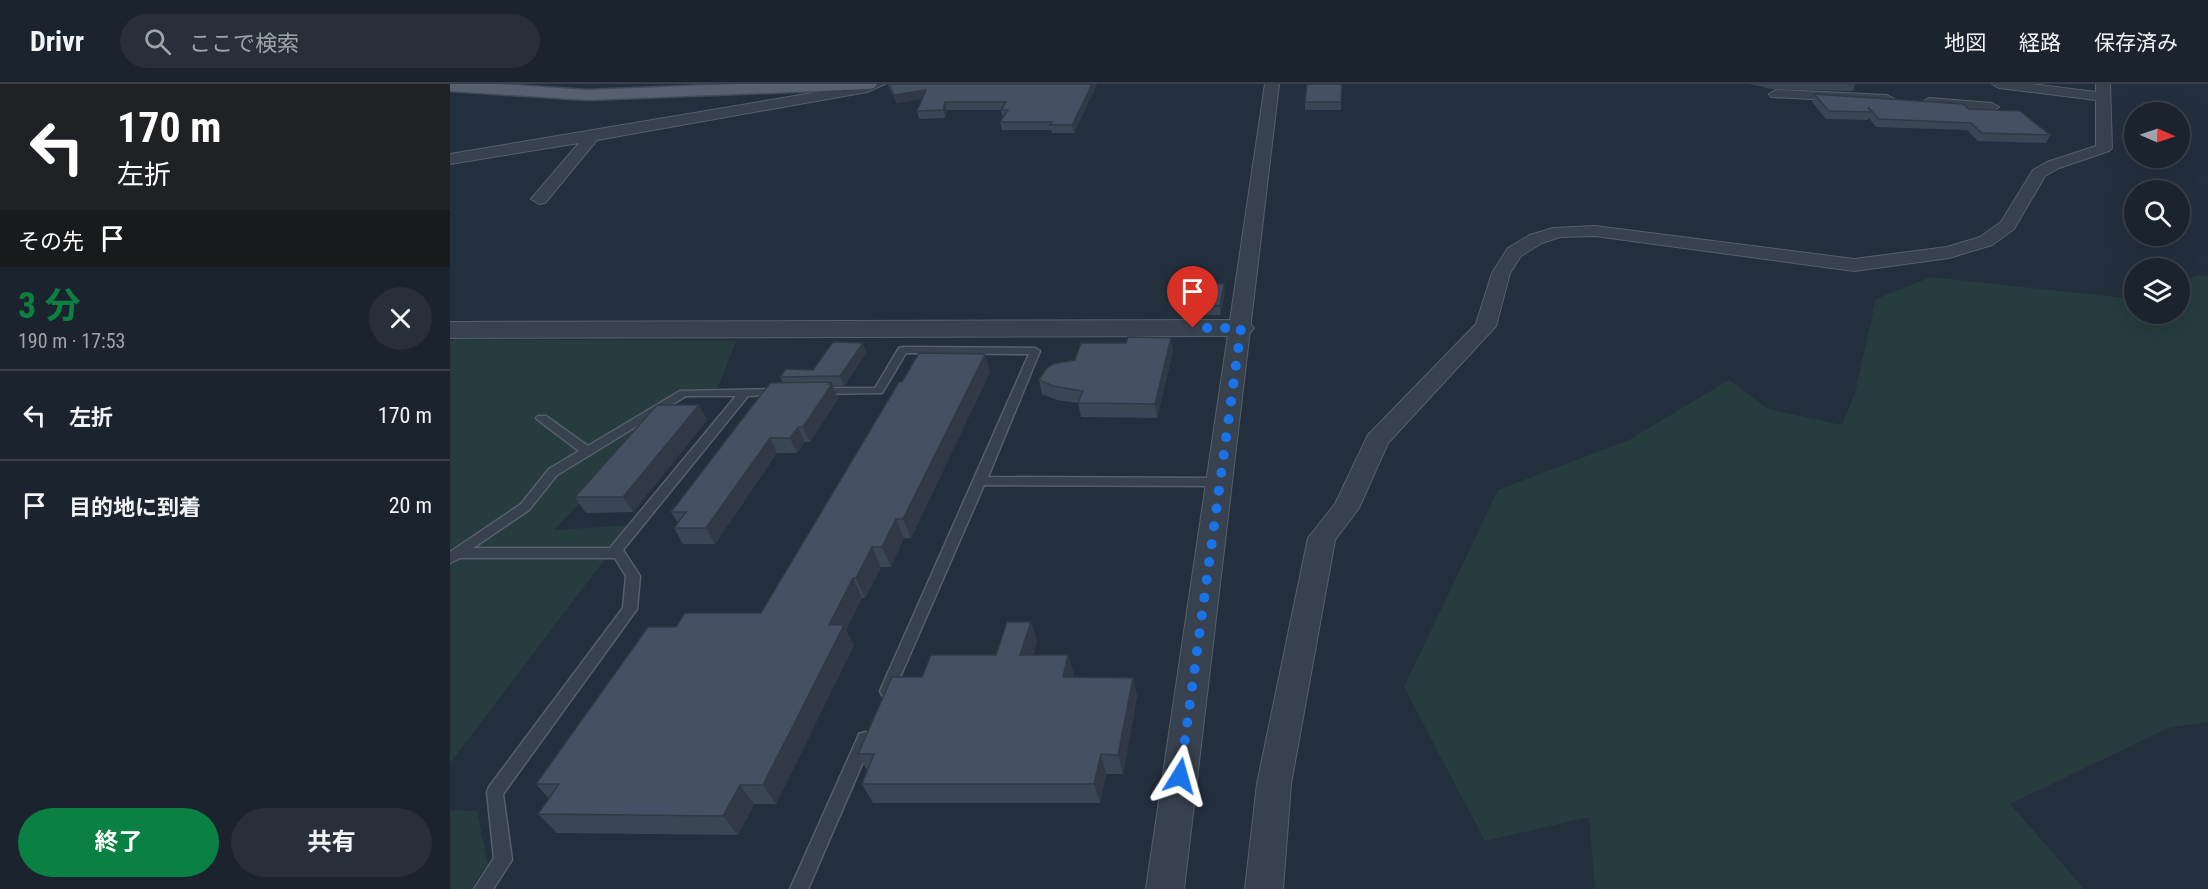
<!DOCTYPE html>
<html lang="ja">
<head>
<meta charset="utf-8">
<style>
  body { margin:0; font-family:"Roboto Condensed","Noto Sans JP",sans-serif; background:#282f3a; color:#f1f3f6; height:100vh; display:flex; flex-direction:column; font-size:22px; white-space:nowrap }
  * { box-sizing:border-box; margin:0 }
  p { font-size:20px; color:#a0a4aa }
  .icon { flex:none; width:33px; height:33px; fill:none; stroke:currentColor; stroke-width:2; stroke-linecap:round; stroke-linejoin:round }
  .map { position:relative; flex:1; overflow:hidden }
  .panel { display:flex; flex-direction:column; background:#1b232e; width:450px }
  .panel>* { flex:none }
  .hud { background:#202124; color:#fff; overflow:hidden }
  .needle { width:39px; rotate:92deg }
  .controls { position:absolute; left:1674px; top:18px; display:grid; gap:12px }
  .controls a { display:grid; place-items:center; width:66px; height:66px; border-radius:50%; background:#1b232e; box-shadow:0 6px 24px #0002,0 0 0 2px #39404a; font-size:30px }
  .pin { position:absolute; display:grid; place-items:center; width:51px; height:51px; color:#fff; margin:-62px -26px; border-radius:50% 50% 50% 0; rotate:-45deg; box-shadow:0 0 6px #0007 }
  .pin .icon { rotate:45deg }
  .me { position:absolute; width:66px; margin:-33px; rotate:8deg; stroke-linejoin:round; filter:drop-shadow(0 0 4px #0008) }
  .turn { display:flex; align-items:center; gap:21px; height:126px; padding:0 18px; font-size:27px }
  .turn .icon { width:78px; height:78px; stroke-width:2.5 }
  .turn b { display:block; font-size:42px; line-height:51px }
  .then { display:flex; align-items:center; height:57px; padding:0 18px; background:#0003; gap:12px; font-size:22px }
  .round { display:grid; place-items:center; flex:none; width:63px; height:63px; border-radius:32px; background:#282f3a }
  .headline { display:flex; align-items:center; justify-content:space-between; height:102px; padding:0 18px }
  h1 { font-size:36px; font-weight:700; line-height:45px; color:#0b8043 }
  .primary-button { display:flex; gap:12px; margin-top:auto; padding:12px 18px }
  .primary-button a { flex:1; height:69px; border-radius:36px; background:#0b8043; color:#fff; font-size:24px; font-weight:700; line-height:69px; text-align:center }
  .primary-button a+a { background:#282f3a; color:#f1f3f6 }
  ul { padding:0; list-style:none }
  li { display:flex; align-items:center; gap:18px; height:90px; padding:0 18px; border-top:2px solid #39404a }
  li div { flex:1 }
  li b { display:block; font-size:22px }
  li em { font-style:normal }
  header { display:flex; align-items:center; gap:36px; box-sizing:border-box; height:84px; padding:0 30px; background:#1b232e; border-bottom:2px solid #39404a }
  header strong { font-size:28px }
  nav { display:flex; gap:33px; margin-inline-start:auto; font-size:21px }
  .search { width:420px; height:54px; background:#282f3a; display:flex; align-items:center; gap:15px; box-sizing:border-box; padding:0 21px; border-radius:33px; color:#a0a4aa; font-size:22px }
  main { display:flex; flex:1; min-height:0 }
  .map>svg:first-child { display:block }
  .green { fill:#263c3f }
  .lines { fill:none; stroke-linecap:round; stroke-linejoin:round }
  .service-casing { stroke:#565f6c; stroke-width:3 }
  .minor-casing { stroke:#565f6c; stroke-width:2 }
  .tertiary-casing { stroke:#565f6c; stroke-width:2 }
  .primary-casing { stroke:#414a57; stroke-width:3 }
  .service { fill:#38414e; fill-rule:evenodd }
  .minor { fill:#38414e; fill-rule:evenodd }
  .tertiary { fill:#38414e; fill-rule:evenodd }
  .primary { fill:#56606e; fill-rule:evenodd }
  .wall { fill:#3b4654 }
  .shaded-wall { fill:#303945 }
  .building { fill:#455162; stroke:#303945; stroke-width:1.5 }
  .route { stroke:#1a73e8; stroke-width:10; stroke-dasharray:0 18 }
</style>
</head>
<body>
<header>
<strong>Drivr</strong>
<div class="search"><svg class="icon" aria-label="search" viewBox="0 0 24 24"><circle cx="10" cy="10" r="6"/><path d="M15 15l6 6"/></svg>ここで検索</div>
<nav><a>地図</a><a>経路</a><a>保存済み</a></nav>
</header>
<main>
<section class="panel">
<div class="hud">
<div class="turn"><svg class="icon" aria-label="left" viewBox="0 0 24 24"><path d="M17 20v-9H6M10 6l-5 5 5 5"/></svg><div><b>170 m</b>左折</div></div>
<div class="then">その先<svg class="icon" aria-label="arrive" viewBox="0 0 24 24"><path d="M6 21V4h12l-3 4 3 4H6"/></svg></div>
</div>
<div class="headline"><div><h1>3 分</h1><p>190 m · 17:53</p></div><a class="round"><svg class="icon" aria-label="close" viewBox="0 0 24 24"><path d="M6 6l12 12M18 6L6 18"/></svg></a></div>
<ul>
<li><svg class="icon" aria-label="left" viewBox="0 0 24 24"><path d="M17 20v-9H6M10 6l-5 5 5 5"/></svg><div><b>左折</b></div><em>170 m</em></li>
<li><svg class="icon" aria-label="arrive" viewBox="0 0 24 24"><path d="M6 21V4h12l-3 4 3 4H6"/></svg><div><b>目的地に到着</b></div><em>20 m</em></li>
</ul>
<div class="primary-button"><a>終了</a><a>共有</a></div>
</section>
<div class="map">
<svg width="1758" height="805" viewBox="0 0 1758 805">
  <rect width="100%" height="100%" fill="#242f3e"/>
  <path class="green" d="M1747,191L1758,192V638L1718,644L1560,720L1634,805H1145L1139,733L1035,757L954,603L1048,406L1179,356L1279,296L1318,325L1392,341L1405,309L1426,215L1481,193L1684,215V230H1730V200Z
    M4,255L286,257L267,306L229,317L104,446L181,441L0,679V258Z
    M0,726L27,727L38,780L20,805H0Z"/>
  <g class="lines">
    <g class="service-casing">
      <path id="service" d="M453,263L585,264L590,267L538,393L770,394L776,398L770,402L534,401L444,607L442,611L437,613L432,611L430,607L579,270L456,269L432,309L370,310L365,307L370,304H425L449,264Z
        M328,305L332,306L333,308L332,310L298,312L173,466L190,492L187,525L53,710L62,776L43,805H24L44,774L37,708L39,703L173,524L176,492L165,474H10L0,479V468L71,420L99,385L129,367L88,336L86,334L88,332H96L138,362L230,307ZM236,312H286L160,464H23L79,426L107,391Z
        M415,648L421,650L423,655L358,805H340L407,655L409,650Z"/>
    </g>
    <g class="minor-casing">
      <path id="minor" d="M416,0H435L417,8L147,56L95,119L89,120L81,115L129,59L0,80V70Z
        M815,0H829L734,805H696Z
        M1542,0H1581L1646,8V0H1660L1662,64L1659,67L1609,84L1595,92L1564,145L1542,161L1499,174L1404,187L1145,152L1110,153L1092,159L1071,172L1060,189L1046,242L938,359L909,424L885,456L841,700L833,805H795L807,700L858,454L885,420L918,351L1026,240L1042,189L1058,164L1080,151L1103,144L1145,142L1404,175L1497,163L1530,153L1551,138L1583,86L1597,78L1646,62V16L1549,4Z
        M1326,6L1437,11L1444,15L1437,19L1321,13L1319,10Z
        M1479,14L1542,19L1549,23L1542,27L1474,21L1472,18Z"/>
    </g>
    <g class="tertiary-casing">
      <path id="tertiary" d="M791,236L800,239L804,244L800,249L791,252L0,254V238Z"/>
    </g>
    <g class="primary-casing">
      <path id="primary" d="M0,0H49L137,6L285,0H427L424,4L418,5L137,16L0,7Z"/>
    </g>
    <use href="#service" class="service"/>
    <use href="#minor" class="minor"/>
    <use href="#tertiary" class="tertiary"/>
    <use href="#primary" class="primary"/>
  </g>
  <path class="wall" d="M437,0H647L624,49H602L601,46H552L550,38L553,34L551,26H497L495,34L469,35L467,27L472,15L447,19Z
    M892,0L891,26H855V18Z
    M1299,0H1405L1403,7L1322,5Z
    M1364,10L1519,25L1600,51L1596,59L1528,57L1517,46L1426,43L1419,34L1418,36L1376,35L1362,18Z
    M775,209L770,231H748L747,221Z
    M723,267L707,334L631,333L628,319L607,316L592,310L589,296Z
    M417,268L394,302H383L388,315L360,358H355L347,369H327L265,460H233L224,444L228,439L221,428L333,299L330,293L363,286Z
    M535,270L540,288L461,454H454L441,483H431L415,514H412L396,546L404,561L326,720H304L288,751L107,749L88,730L99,715L86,700L226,543L311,529Z
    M249,321L257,336L183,428L136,429L125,413Z
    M581,538L587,557L583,571H618L624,591L623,593L683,594L687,613L673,690H656L650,719H423L412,700L417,686L408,670L472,593L546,571Z"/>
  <path class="shaded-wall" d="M642,0H647L624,49L622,41Z
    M476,6L478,14L447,19L444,11Z
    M495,18L497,26L495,34L493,26Z
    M774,200L775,209L770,231V222Z
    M721,254L723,267L707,334L705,320Z
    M413,259L417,268L394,302L390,292Z
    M535,270L540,288L461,454L453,435Z
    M381,298L388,315L360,358L353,343Z
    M249,321L257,336L183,428L173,413Z
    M348,343L355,358L347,369L340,354Z
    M320,354L327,369L265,460L256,444Z
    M446,435L454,454L441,483L432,463Z
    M422,463L431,483L415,514L406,494Z
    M403,494L412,514L396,546L404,561L326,720L313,701L379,541Z
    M581,538L587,557L577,591L570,571Z
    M618,571L624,591L618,613L613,593Z
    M683,594L687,613L673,690L668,671Z
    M651,670L656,690L650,719L644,700Z
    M290,701L304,720L288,751L273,732Z"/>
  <path class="building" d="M439,0H642L622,41H600L602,38H550L558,26H551L556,18H495L493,26L467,27L476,6L444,11Z
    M857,0H892L891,18H855Z
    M1364,10L1513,20L1519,25L1570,27L1600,51L1532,49L1521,39L1429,35L1418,23L1421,28L1379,27Z
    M752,199L774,200L770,222L747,221Z
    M678,253L721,254L705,320L628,319L633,307L603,302L589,296L596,285L603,280L625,276L631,259H676Z
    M383,258L413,259L390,292L330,293L336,285L363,286Z
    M469,269L535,270L453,435H446L432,463H422L406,494H403L379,541H394L313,701H290L273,732L88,730L109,700H86L198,543H226L235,529H311L449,298H452Z
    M381,298L379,300H382L353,343H348L340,354H320L256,444H224L236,428H221L320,299Z
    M207,321H249L173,413H125Z
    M557,538H581L570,571H618L613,593L683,594L668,671L651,670L644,700H412L424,670H408L442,593H472L481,571H546Z"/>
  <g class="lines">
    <path class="route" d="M730,692L791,244H743"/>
  </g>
</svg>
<div class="controls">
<a><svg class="needle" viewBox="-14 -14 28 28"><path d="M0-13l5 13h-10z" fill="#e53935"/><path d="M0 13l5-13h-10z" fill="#a0a4aa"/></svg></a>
<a><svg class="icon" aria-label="search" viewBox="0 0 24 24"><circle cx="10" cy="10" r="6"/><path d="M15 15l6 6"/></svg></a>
<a><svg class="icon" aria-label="layers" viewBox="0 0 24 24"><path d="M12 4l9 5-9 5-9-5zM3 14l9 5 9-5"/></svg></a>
</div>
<div class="pin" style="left:743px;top:244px;background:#d93025"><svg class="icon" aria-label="arrive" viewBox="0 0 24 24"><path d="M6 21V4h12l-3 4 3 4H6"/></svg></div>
<svg class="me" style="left:730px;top:692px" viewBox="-20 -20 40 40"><path d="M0-17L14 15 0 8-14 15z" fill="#1a73e8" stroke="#fff" stroke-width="4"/></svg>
</div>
</main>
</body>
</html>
